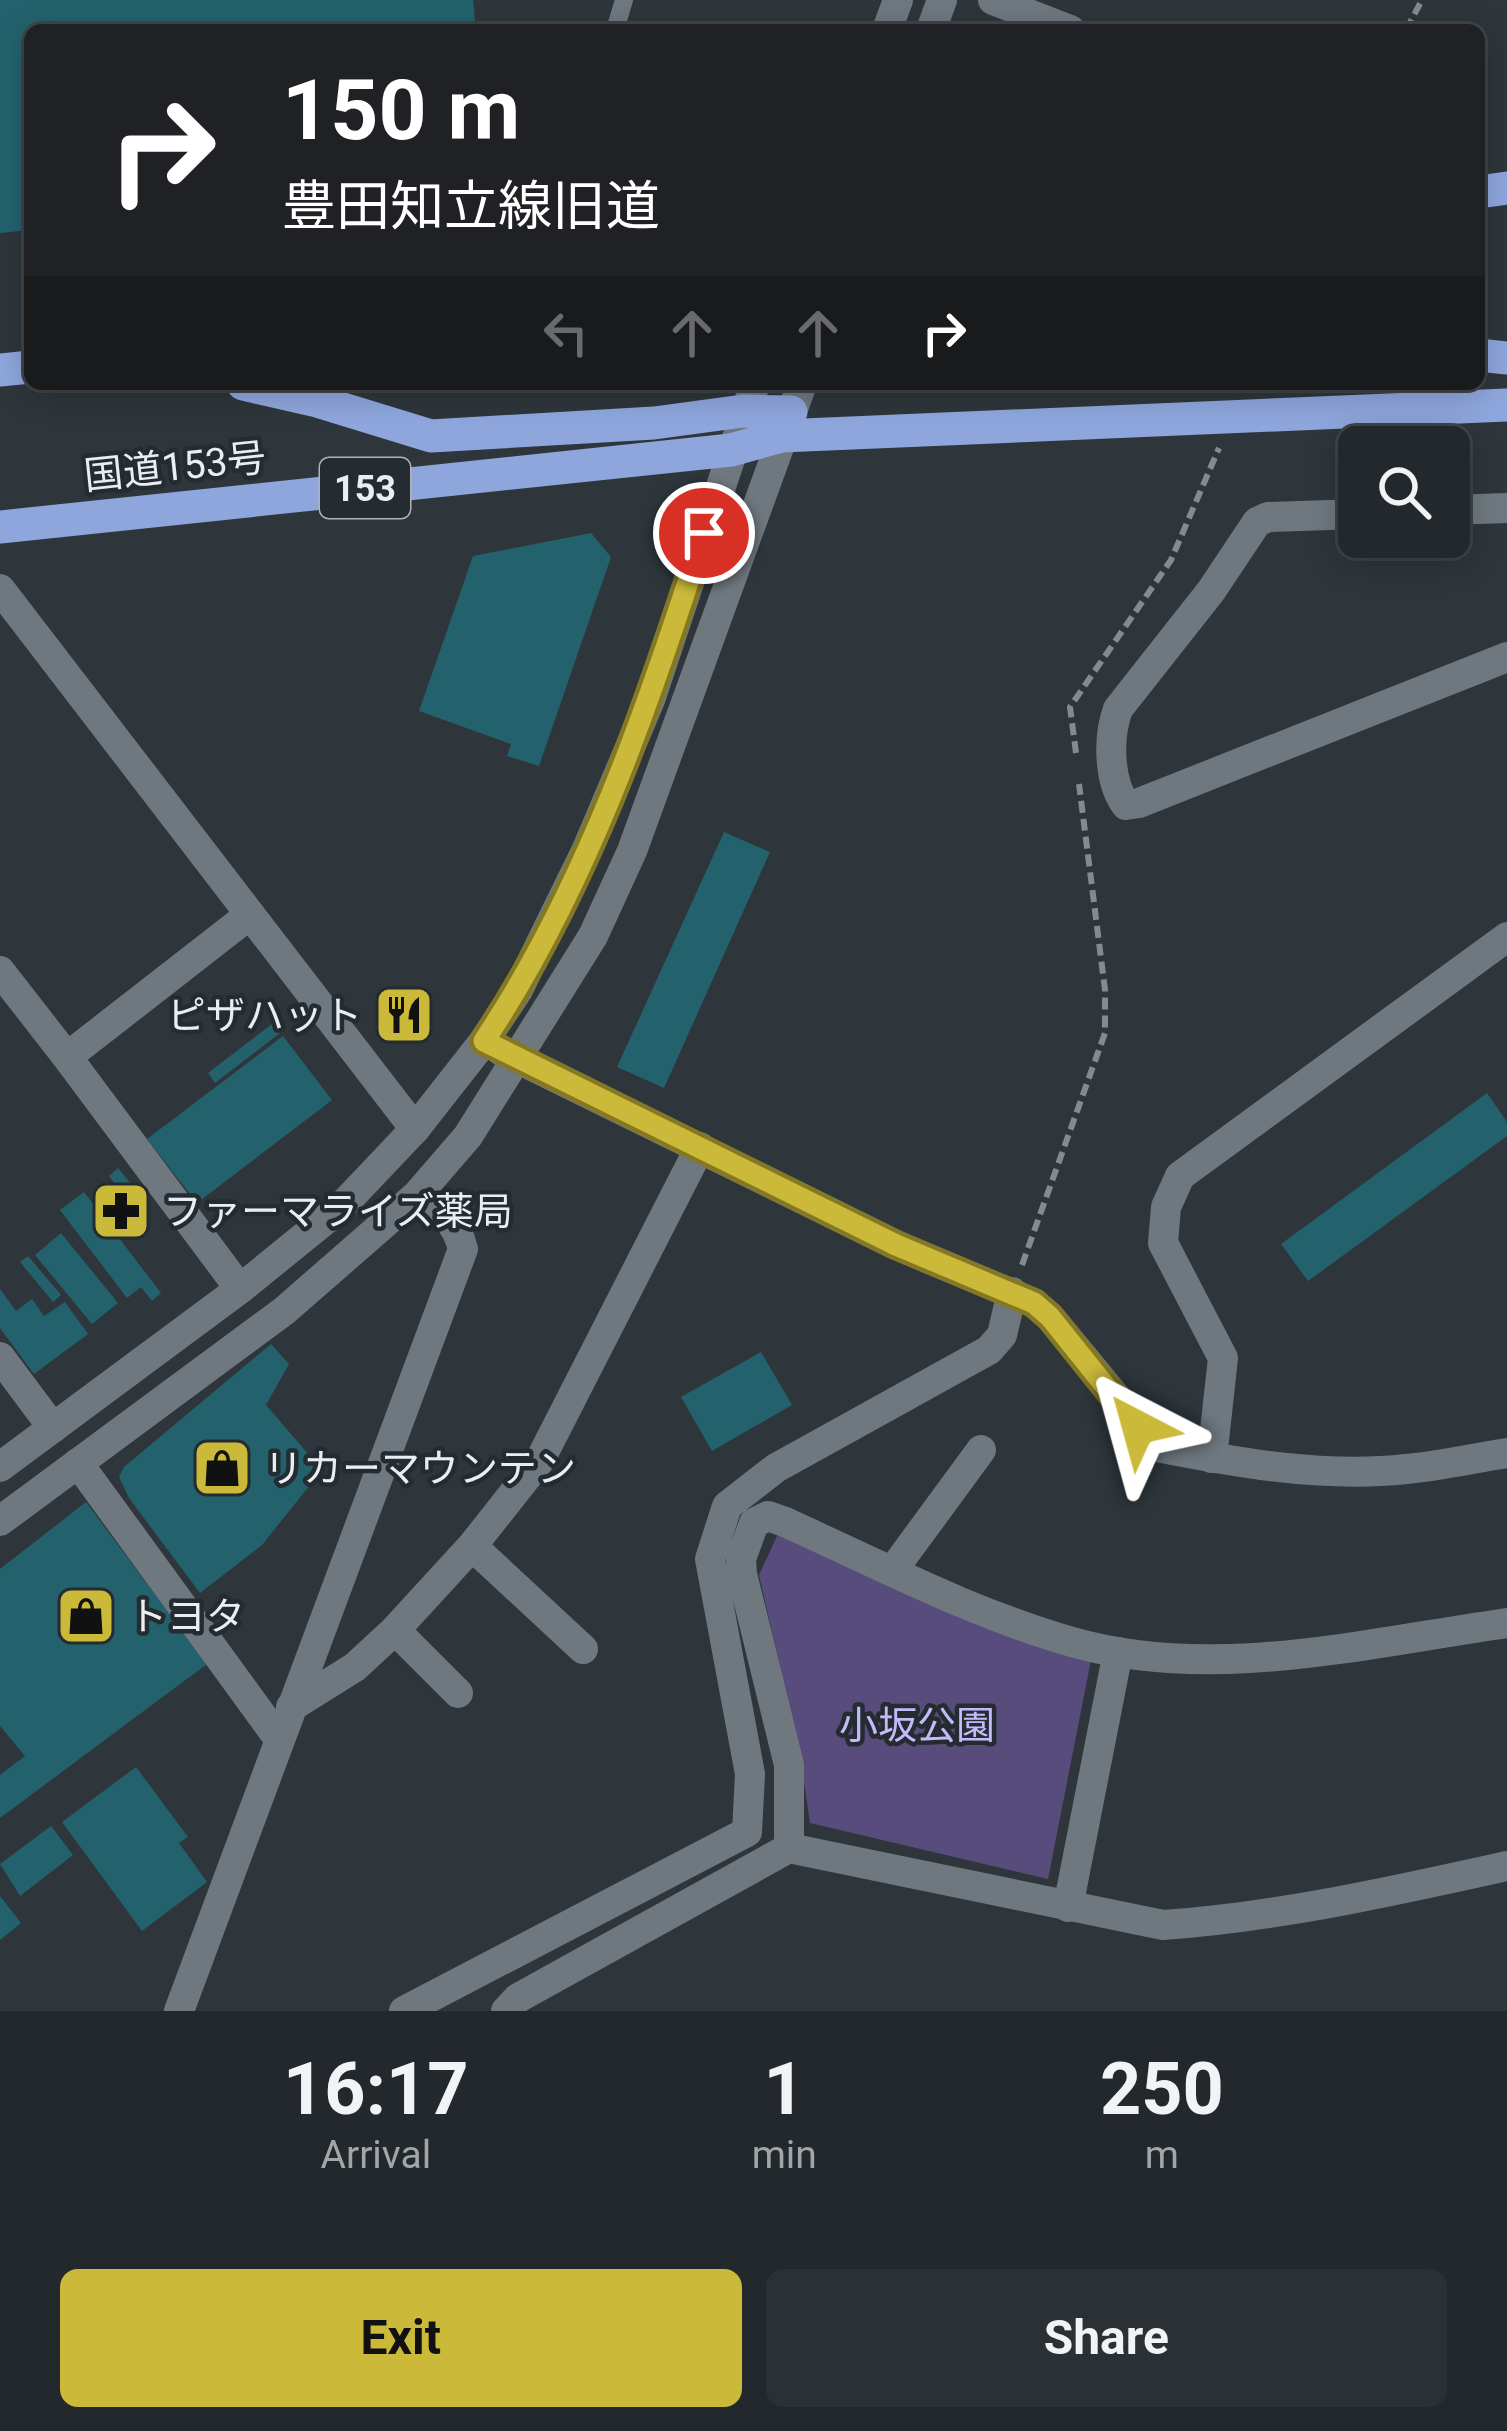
<!DOCTYPE html>
<html lang="en">
<head>
<meta charset="utf-8">
<style>
  body { margin:0; font-family:Roboto,"Noto Sans JP",sans-serif; background:#2a3034; color:#f1f3f6; height:100vh; display:flex; flex-direction:column; font-size:45px; white-space:nowrap }
  * { box-sizing:border-box; margin:0 }
  p { font-size:39px; color:#a2a6a9 }
  .icon { flex:none; width:66px; height:66px; fill:none; stroke:currentColor; stroke-width:2; stroke-linecap:round; stroke-linejoin:round }
  .map { position:relative; height:2011px; overflow:hidden }
  .drawer { display:flex; flex-direction:column; background:#22282c; flex:1 }
  .drawer>* { flex:none }
  .top-card { position:absolute; left:24px; top:24px; width:1461px; height:366px; border-radius:18px; box-shadow:0 6px 30px #0003,0 0 0 3px #3f4448; background:#202124; color:#fff; overflow:hidden }
  .controls { position:absolute; left:1338px; top:426px; display:grid; gap:24px }
  .controls a { display:grid; place-items:center; width:132px; height:132px; border-radius:18px; background:#22282c; box-shadow:0 6px 30px #0003,0 0 0 3px #3f4448; font-size:60px }
  .pin { position:absolute; display:grid; place-items:center; width:102px; height:102px; color:#fff; margin:-51px; border:6px solid #fff; border-radius:50%; box-shadow:0 3px 12px #0007 }
  .me { position:absolute; width:132px; margin:-66px; rotate:321deg; stroke-linejoin:round; filter:drop-shadow(0 0 9px #0008) }
  .turn { display:flex; align-items:center; gap:42px; height:252px; padding:0 60px; font-size:54px }
  .turn .icon { width:156px; height:156px; stroke-width:2.5 }
  .turn b { display:block; font-size:84px; line-height:102px }
  .lanes { display:flex; align-items:center; height:114px; padding:0 60px; background:#0003; justify-content:center; gap:60px; direction:ltr }
  .lanes .off { opacity:.35 }
  .eta { display:flex; justify-content:space-evenly; align-items:center; height:204px; text-align:center }
  .eta b { font-size:72px; font-weight:700; line-height:84px }
  .button { display:flex; gap:24px; margin-top:auto; padding:24px 60px }
  .button a { flex:1; height:138px; border-radius:18px; background:#cbb939; color:#111; font-size:48px; font-weight:700; line-height:138px; text-align:center }
  .button a+a { background:#2a3034; color:#f1f3f6 }
  .map>svg:first-child { display:block }
  .green { fill:#574c7b }
  .building { fill:#23626d }
  .lines { fill:none; stroke-linecap:round; stroke-linejoin:round }
  .path { stroke:#848b8f; stroke-width:6; stroke-dasharray:12 6; stroke-linecap:butt }
  .service { stroke:#6f787f; stroke-width:18 }
  .minor { stroke:#6f787f; stroke-width:30 }
  .tertiary { stroke:#6f787f; stroke-width:30 }
  .trunk { stroke:#8ea6dc; stroke-width:33 }
  .route-casing { stroke:#847825; stroke-width:30 }
  .route { stroke:#cbb939; stroke-width:21 }
  .labels { text-anchor:middle; stroke-width:9; stroke-linejoin:round; paint-order:stroke }
  .shield { fill:#242c31; stroke:#aeb4b8; stroke-width:3 }
  .shield-label { font-size:36px; font-weight:bold; fill:#e9eef2 }
  .street-label { font-size:39px; fill:#e9eef2; stroke:#242c31 }
  .poi-label { font-size:39px; fill:#e9eef2; stroke:#242c31; text-anchor:start }
  .park-label { font-size:39px; fill:#c6b9f9; stroke:#242c31 }
</style>
</head>
<body>
<div class="map">
<svg width="1507" height="2011" viewBox="0 0 1507 2011">
  <rect width="100%" height="100%" fill="#2e363b"/>
  <path class="green" d="M778,1534L1091,1660L1048,1879L810,1823L800,1754L759,1575Z"/>
  <path class="building" d="M0,0H473L476,30H30V230L0,233Z
    M591,533L611,557L539,766L507,756L511,744L419,711L473,556Z
    M724,832L770,852L664,1088L617,1067Z
    M272,1024L280,1033L215,1083L208,1073Z
    M283,1036L332,1100L197,1203L147,1139Z
    M1487,1093L1507,1122V1136L1308,1281L1281,1244Z
    M118,1168L141,1196L131,1204L109,1176Z
    M84,1192L161,1293L152,1301L141,1287L127,1298L60,1210Z
    M61,1233L118,1303L92,1324L35,1255Z
    M28,1256L61,1295L53,1302L20,1262Z
    M0,1289L16,1311L32,1299L44,1316L65,1302L88,1334L34,1374L0,1328Z
    M271,1344L289,1364L266,1405L322,1470L262,1545L200,1593L129,1498L119,1477L124,1467Z
    M761,1352L792,1405L712,1451L681,1397Z
    M86,1502L207,1664L0,1818V1775L25,1756L0,1726V1569Z
    M136,1767L188,1837L179,1843L207,1882L142,1931L62,1822Z
    M51,1826L73,1855L20,1896L0,1864Z
    M0,1896L21,1923L0,1940Z"/>
  <g class="lines">
    <path class="path" d="M1406,30L1422,0
      M1076,753L1070,707L1171,560L1219,448
      M1022,1265L1105,1033V990L1079,784"/>
    <path class="service" d="M615,30L624,0"/>
    <path class="minor" d="M993,0L1070,30
      M1449,510L1507,508
      M1359,514L1268,517L1257,522L1211,591L1118,709C1108,736 1108,781 1126,805L1139,803L1507,657
      M0,589L415,1129
      M0,971L67,1057L248,916
      M67,1057L240,1289
      M0,1357L53,1428
      M1212,1458L1223,1358L1163,1243L1166,1207L1180,1176L1507,937
      M78,1463L279,1739
      M785,1522L768,1516L754,1523L741,1559L742,1574L789,1765V1848
      M472,1546L583,1649
      M893,1570L981,1450
      M458,1693L395,1630L472,1546L540,1460L700,1147
      M291,1707L355,1667L395,1630
      M1068,1907L1118,1652
      M404,2011L747,1832L750,1774L710,1559L727,1506L776,1468L989,1350L1002,1335L1012,1292
      M506,2011L518,1998L789,1848L1163,1925C1278,1917 1394,1891 1507,1866"/>
    <path class="tertiary" d="M887,30L898,0
      M931,30L942,0
      M500,1050L896,1245L1034,1303L1050,1317L1157,1447C1238,1463 1324,1478 1406,1469C1440,1466 1474,1458 1507,1453
      M0,1467L240,1289L341,1207L415,1129L484,1041L518,990L587,849L650,700L755,384
      M0,1521L284,1311L417,1195L468,1136L593,936L632,851L802,384
      M785,1522C878,1564 973,1614 1072,1642C1213,1682 1366,1643 1507,1623
      M179,2011L463,1249C456,1221 441,1209 417,1195"/>
    <path class="trunk" d="M1479,192L1507,188
      M1479,355L1507,358
      M0,370L30,367
      M243,384L317,401L431,436L654,423L743,411L791,412
      M0,527L731,450L781,436L1507,405"/>
  </g>
  <g class="lines">
    <g class="route-casing">
      <path id="route" d="M704,533C648,708 586,888 484,1041L896,1245L1034,1303L1050,1317L1138,1427"/>
    </g>
    <use href="#route" class="route"/>
  </g>
  <defs>
    <g id="restaurant-square" transform="scale(3)"><rect x="-9" y="-9" width="18" height="18" rx="4" fill="#cbb939" stroke="#242c31"/><path d="M-5-6h1v4h1v-4h1v4h1v-4h1v5L-1.5 .5V6h-2V.5L-5-1ZM5-6V6H3V1.5H1.5Q1.5-4 5-6Z" fill="#111"/></g>
    <g id="pharmacy-square" transform="scale(3)"><rect x="-9" y="-9" width="18" height="18" rx="4" fill="#cbb939" stroke="#242c31"/><path d="M-2-6h4v4h4v4h-4v4h-4v-4h-4v-4h4Z" fill="#111"/></g>
    <g id="shop-square" transform="scale(3)"><rect x="-9" y="-9" width="18" height="18" rx="4" fill="#cbb939" stroke="#242c31"/><path d="M-5-2.5h2.3a2.7 3.5 0 0 1 5.4 0H5L5.5 6h-11ZM-1.5-2.5h3a1.5 2.3 0 0 0-3 0Z" fill="#111"/></g>
  </defs>
  <g fill-rule="evenodd">
    <use href="#restaurant-square" x="404" y="1015"/>
    <use href="#pharmacy-square" x="121" y="1211"/>
    <use href="#shop-square" x="222" y="1468"/>
    <use href="#shop-square" x="86" y="1616"/>
  </g>
  <g class="labels">
    <rect class="shield" x="320" y="458" width="90" height="60" rx="9"/>
    <g class="shield-label">
      <text x="365" y="501">153</text>
    </g>
    <g class="street-label">
      <text transform="translate(175 466) rotate(-6)" y="14">国道153号</text>
    </g>
    <g class="poi-label">
      <text x="362" y="1029" text-anchor="end">ピザハット</text>
      <text x="163" y="1225">ファーマライズ薬局</text>
      <text x="264" y="1482">リカーマウンテン</text>
      <text x="128" y="1630">トヨタ</text>
    </g>
    <g class="park-label">
      <text x="917" y="1739">小坂公園</text>
    </g>
  </g>
</svg>
<div class="controls">
<a><svg class="icon" aria-label="search" viewBox="0 0 24 24"><circle cx="10" cy="10" r="6"/><path d="M15 15l6 6"/></svg></a>
</div>
<div class="pin" style="left:704px;top:533px;background:#d93025"><svg class="icon" aria-label="arrive" viewBox="0 0 24 24"><path d="M6 21V4h12l-3 4 3 4H6"/></svg></div>
<svg class="me" style="left:1138px;top:1427px" viewBox="-20 -20 40 40"><path d="M0-17L14 15 0 8-14 15z" fill="#cbb939" stroke="#fff" stroke-width="4"/></svg>
<div class="top-card">
<div class="turn"><svg class="icon" aria-label="right" viewBox="0 0 24 24"><path d="M7 20v-9h11M14 6l5 5-5 5"/></svg><div><b>150 m</b>豊田知立線旧道</div></div>
<div class="lanes"><svg class="icon off" aria-label="left" viewBox="0 0 24 24"><path d="M17 20v-9H6M10 6l-5 5 5 5"/></svg><svg class="icon off" aria-label="ahead" viewBox="0 0 24 24"><path d="M12 20V5M6 11l6-6 6 6"/></svg><svg class="icon off" aria-label="ahead" viewBox="0 0 24 24"><path d="M12 20V5M6 11l6-6 6 6"/></svg><svg class="icon" aria-label="right" viewBox="0 0 24 24"><path d="M7 20v-9h11M14 6l5 5-5 5"/></svg></div>
</div>
</div>
<section class="drawer">
<div class="eta">
<div><b>16:17</b><p>Arrival</p></div>
<div><b>1</b><p>min</p></div>
<div><b>250</b><p>m</p></div>
</div>
<div class="button"><a>Exit</a><a>Share</a></div>
</section>
</body>
</html>
